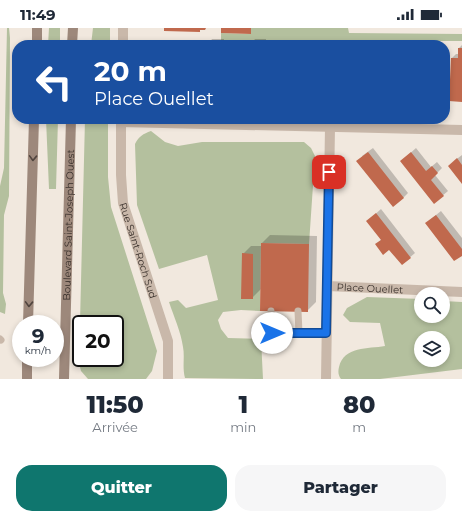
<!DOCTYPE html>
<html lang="fr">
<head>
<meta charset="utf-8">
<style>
  body { margin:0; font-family:Montserrat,sans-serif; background:#f6f6f7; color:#1f2937; height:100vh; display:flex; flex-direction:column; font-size:15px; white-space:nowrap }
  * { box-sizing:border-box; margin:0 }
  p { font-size:13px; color:#747a83 }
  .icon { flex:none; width:22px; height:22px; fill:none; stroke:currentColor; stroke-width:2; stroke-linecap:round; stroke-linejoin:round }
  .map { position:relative; height:351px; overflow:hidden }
  .sheet { display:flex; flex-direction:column; background:#fff; flex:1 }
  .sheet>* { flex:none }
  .hud { position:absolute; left:12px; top:12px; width:438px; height:84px; border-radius:16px; box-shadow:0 2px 6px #0003; background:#1a4fa0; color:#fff; overflow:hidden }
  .tools { position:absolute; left:414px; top:259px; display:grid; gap:8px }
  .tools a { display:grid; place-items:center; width:36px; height:36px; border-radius:50%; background:#fff; box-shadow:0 2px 6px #0003; font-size:20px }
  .speed { position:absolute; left:12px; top:287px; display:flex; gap:8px; font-size:20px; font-weight:700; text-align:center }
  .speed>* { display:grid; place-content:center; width:52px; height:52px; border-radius:50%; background:#fff; box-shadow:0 2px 6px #0003; line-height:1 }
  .speed small { font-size:10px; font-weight:400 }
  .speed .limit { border:2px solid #111; border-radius:6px; background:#fff; color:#111 }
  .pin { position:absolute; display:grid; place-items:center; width:34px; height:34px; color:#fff; margin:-17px; border-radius:8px; box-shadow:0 2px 6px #0006 }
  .me { position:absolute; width:44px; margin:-22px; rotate:90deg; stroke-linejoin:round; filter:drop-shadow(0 0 3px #0008) }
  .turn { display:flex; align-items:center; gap:14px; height:84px; padding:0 16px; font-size:18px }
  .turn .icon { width:52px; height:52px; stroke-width:2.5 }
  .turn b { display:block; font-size:28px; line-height:34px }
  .eta { display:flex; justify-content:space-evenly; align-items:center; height:68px; text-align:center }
  .eta b { font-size:24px; font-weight:800; line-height:28px }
  .primary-button { display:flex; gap:8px; margin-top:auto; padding:8px 16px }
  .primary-button a { flex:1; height:46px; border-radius:16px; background:#0f766e; color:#fff; font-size:16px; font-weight:800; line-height:46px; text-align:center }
  .primary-button a+a { background:#f6f6f7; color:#1f2937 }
  .status { display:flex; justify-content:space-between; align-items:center; height:28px; padding:0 20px; background:#fff; direction:ltr }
  .status svg { height:11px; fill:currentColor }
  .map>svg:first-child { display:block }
  .green { fill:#b4c09e; fill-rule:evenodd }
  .shadow { fill:#0003 }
  .building { fill:#c0694d }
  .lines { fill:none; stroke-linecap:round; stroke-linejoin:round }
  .service { stroke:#c9b8aa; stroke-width:7 }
  .minor { stroke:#c9b8aa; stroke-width:10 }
  .secondary { stroke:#9d887b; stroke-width:10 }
  .oneway { stroke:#50443e }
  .route-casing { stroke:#114b97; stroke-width:10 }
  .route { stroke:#1a73e8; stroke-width:7 }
  .labels { text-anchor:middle; stroke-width:3; stroke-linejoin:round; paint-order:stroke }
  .street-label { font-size:10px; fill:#372e29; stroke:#f9f2ea }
</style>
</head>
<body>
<div class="status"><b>11:49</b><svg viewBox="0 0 49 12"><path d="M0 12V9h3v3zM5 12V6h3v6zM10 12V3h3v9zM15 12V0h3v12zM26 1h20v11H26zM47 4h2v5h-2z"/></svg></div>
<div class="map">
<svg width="462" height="351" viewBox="0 0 462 351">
  <rect width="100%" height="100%" fill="#f1e8de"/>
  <path class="green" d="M7,0H9L10,10L9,168L4,187L3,265L6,276L5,286L0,284V158L4,140Z
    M49,0H60V17H48Z
    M93,0H110V17H91Z
    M251,0H348L349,5L462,6V13H419L410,17L221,12V5L251,6Z
    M137,12L184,13V17H137Z
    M46,91H58L56,161H49Z
    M85,91H108V149L111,179L157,323L152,343L146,351H88L81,343L79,335ZM81,296H115V330H81Z
    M151,103L165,114L178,118L202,114H304L311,120L315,128L309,216L261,215L260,283L241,282L223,284L218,292L221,301L228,310L261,311L263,351L185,350C182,339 185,329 183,319C181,304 174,289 169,274L178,272L186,280L218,272L207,227L159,241L137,177L135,116C139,108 143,106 151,103Z
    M367,269L421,271V288H443V273L462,274V341L380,351H341C338,347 338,343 339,339C344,318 368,321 385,318L380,295L350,294L343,287L347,280ZM421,310H443V332H421Z"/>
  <path class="shadow" d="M212,11H224V17H208Z
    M255,11H266V17H250Z
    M295,12H307V17H290Z
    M338,12H351V17H333Z
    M376,16H390V17H375Z
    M462,17V73L452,30L456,26H459V20Z
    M373,120L408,165L403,170L362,128Z
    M416,120L431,139L437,134L442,140L435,147L448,163L435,174L406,129Z
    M462,127V154L454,133Z
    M381,181L415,225L402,236L389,221L376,216L382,211L372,189Z
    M441,183L462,210V226L431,191Z
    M270,207L317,208L316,274L308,282L262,260L252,270L243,226L251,218H262V215Z"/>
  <path class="building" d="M164,0H206L205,2H200V4L164,3Z
    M221,0H251V6L221,5Z
    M207,15H220V17H207Z
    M249,15H262V17H249Z
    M458,20H462V74L449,73L451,30H458Z
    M368,124L404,170L393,179L356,133Z
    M411,124L426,143L432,138L438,145L431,152L444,168L434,176L400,133Z
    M457,130L462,137V156L448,138Z
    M376,185L411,230L402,237L389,222L383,227L375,216L381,212L366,193Z
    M436,187L462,221V228L454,233L425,195Z
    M261,215L309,216L308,284L260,283Z
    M242,225L253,226V271H241Z"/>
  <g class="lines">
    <path class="service" d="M271,283L273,305H326
      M298,283L299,305
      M0,311L1,312"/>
    <g class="minor">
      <path d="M123,17V0"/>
      <path id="s1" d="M121,91V147L123,175L168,313V351"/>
      <path d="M121,94L462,102"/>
      <path id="s2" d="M327,258L462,264"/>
      <path d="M326,351L330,99"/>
    </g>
    <g class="secondary">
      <path d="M37,17V0"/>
      <path d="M72,17L73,0"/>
      <path d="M28,296L34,91"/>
      <path d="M27,351V330"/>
      <path id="s3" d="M64,351L71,91"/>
    </g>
  </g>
  <defs><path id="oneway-chevron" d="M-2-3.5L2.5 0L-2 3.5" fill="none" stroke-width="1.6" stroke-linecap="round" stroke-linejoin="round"/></defs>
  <g class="oneway">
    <use href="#oneway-chevron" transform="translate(33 130) rotate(92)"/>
    <use href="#oneway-chevron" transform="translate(29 276) rotate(92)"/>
  </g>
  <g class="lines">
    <g class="route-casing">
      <path id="route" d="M272,305H326L329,144"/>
    </g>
    <use href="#route" class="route"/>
  </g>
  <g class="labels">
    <g class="street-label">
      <text dy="4" stroke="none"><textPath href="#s3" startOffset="154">Boulevard Saint-Joseph Ouest</textPath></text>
      <text dy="4" stroke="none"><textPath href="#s1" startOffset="134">Rue Saint-Roch Sud</textPath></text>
      <text dy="4" stroke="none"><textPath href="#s2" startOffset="43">Place Ouellet</textPath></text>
    </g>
  </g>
</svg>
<div class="tools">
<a><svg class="icon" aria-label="search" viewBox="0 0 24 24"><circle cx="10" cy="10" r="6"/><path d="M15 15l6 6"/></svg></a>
<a><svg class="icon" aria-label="layers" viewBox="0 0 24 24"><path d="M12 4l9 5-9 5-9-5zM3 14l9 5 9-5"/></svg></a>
</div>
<div class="speed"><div>9<small>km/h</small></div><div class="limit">20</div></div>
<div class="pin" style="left:329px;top:144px;background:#d93025"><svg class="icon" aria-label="arrive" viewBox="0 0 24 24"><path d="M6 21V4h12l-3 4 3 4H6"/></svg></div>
<svg class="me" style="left:272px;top:305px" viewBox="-20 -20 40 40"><circle r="19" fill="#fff"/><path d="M0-13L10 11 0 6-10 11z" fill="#1a73e8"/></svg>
<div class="hud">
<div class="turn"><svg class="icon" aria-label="left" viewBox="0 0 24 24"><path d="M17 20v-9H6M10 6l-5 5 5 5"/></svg><div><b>20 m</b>Place Ouellet</div></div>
</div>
</div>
<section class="sheet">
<div class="eta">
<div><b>11:50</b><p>Arrivée</p></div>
<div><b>1</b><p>min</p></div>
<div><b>80</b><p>m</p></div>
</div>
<div class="primary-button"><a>Quitter</a><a>Partager</a></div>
</section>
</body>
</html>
